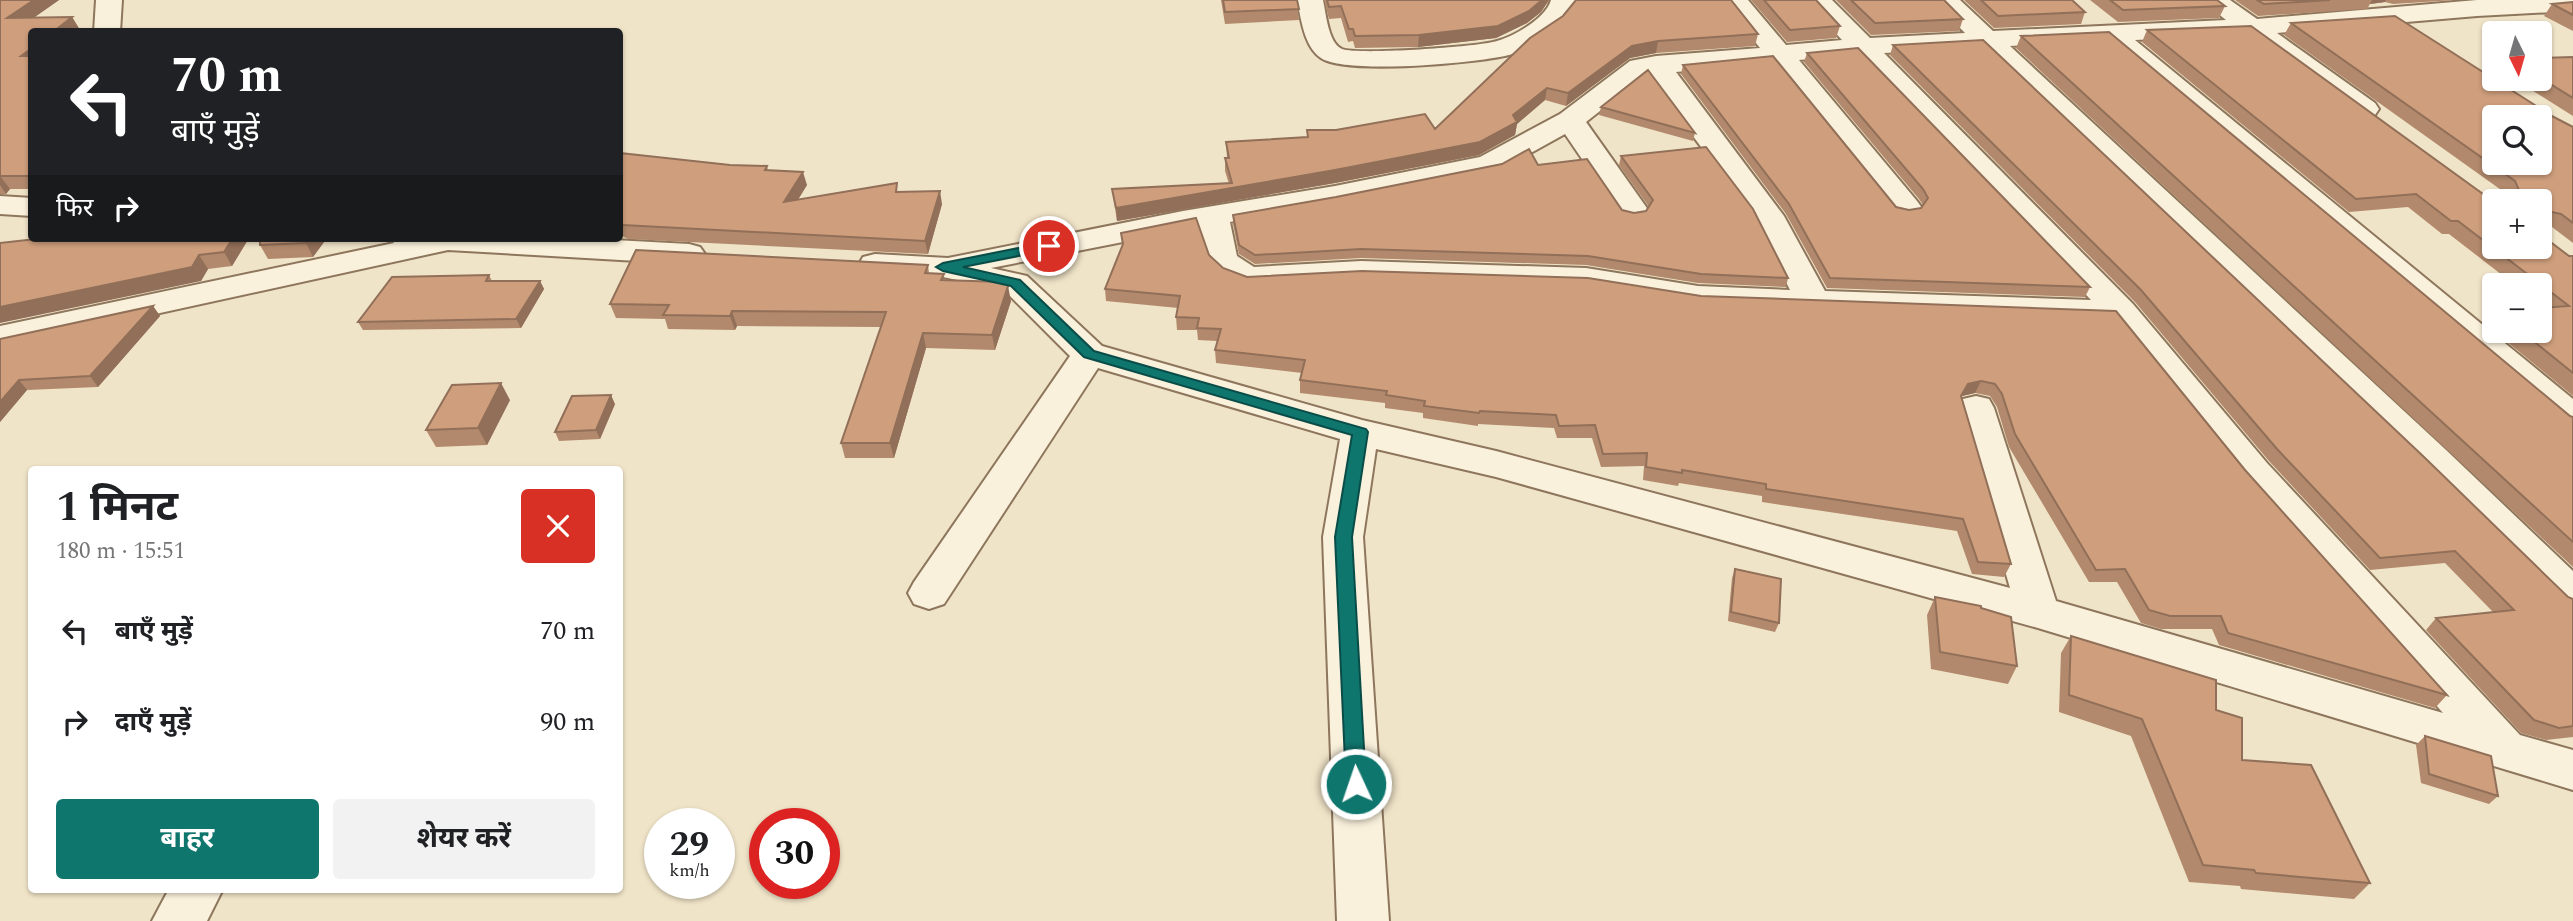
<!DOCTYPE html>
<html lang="hi">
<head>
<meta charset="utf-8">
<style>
  body { margin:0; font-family:Spectral,"Noto Sans Devanagari",serif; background:#f2f2f2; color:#202124; height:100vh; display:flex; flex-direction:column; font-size:26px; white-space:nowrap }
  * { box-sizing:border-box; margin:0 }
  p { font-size:23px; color:#757577 }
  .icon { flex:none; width:38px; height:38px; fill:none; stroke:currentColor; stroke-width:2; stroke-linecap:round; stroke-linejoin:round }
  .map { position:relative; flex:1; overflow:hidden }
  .panel { position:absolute; left:28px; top:466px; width:595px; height:427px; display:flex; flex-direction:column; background:#fff; border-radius:7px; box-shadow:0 2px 5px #0004 }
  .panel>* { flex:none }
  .top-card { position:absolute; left:28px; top:28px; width:595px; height:214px; border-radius:7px; box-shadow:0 2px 5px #0004; background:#202124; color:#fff; overflow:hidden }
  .needle { width:46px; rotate:175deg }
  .buttons { position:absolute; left:2482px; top:21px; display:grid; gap:14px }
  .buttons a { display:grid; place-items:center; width:70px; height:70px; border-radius:7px; background:#fff; box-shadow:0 2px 5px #0004; font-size:35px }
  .speed { position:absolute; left:644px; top:808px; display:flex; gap:14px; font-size:35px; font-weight:700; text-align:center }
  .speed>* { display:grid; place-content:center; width:91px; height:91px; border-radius:50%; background:#fff; box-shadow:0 2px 5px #0004; line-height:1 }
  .speed small { font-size:18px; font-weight:400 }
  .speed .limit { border:10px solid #d22; background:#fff; color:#111 }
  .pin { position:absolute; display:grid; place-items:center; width:60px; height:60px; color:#fff; margin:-30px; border:4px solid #fff; border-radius:50%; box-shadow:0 2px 7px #0007 }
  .me { position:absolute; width:77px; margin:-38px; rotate:357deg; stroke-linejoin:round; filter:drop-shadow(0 0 5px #0008) }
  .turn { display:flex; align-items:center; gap:24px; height:147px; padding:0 28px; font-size:32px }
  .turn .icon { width:91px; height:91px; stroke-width:2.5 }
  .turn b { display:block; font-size:49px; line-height:60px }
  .then { display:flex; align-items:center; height:66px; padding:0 28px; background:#0003; gap:14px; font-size:26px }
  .round { display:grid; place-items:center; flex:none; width:74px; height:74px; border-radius:7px; background:#f2f2f2 }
  .headline { display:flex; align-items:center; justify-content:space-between; height:119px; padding:0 28px }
  h1 { font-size:42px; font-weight:700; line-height:52px }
  .cta { display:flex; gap:14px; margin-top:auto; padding:14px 28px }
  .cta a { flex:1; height:80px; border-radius:7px; background:#0f766e; color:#fff; font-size:28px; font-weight:700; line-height:80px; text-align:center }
  .cta a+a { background:#f2f2f2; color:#202124 }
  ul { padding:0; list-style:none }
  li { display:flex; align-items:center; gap:21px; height:91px; padding:0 28px }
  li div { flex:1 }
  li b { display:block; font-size:26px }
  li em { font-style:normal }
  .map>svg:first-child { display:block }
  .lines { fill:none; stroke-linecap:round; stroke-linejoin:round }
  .street-casing { stroke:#8d765c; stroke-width:4 }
  .street { fill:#faf1dc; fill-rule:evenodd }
  .wall { fill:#b2896c }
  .shaded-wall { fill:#916f58 }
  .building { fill:#cf9f7d; stroke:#916f58; stroke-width:2; fill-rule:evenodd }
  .route { fill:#0f766e; stroke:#0a4d48; stroke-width:2 }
</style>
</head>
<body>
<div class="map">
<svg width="2573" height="921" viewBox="0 0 2573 921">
  <rect width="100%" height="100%" fill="#f0e4c8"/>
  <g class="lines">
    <g class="street-casing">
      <path id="street" d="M96,0H122L120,32H94Z
        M1297,0H1323C1326,13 1328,43 1342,49C1358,55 1478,47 1497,41C1515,36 1546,18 1551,0H1577C1569,25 1536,46 1513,54C1482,63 1346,75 1321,58C1304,47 1301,18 1297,0Z
        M1722,0H1748L1786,45L1842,40L1805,0H1832L1870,38L1965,33L1932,0H1960L1993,31L2226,20L2201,0H2230L2257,19L2477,0H2573V11L2477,16L2277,33L2375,103L2379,109L2375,115L2365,117L2355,115L2246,35L2135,40L2573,399V431L2560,428L2105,41L2010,46L2445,449L2573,571V613L2558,608L2417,467L1980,48L1884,53L2133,304L2267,463L2520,735L2573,750V790L2038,628L1496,477L1376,449L1363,537L1389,921H1337L1323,537L1340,439L1098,368L944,604L929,609L914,604L908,593L914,582L1070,356L1004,290L943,277L863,271L859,264L863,257L875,254L948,258L1183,211L1335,186L1480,157L1560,114L1630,61L1656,56L1760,48ZM1856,55L2091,300L1825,291L1784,216L1676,72L1772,63L1895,215L1906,217L1917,215L1922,208L1917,201L1799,60ZM1647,74L1753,217L1790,290L1698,286L1586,268L1361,261L1254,267L1237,256L1230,222L1335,204L1500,170L1565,134L1622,218L1633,220L1644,218L1649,211L1586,122ZM1199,227C1206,261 1209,277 1247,287L1361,281L1586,288L1698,306L2111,321L2239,481L2443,713L2056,601L1994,408L1989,399L1976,396L1963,399L1958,408L2010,588L1496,451L1362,420L1102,346L1027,276L991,268Z
        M0,196L32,198V216L0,214Z
        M390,238H577L689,244L700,247L705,254L700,261L689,264L448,250L0,348V326L394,243Z
        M169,889H223L207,921H152Z"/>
    </g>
    <use href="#street" class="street"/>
  </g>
  <path class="wall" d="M0,0H59L33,18L72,17L80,30L77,32H32V189H10L6,194H0Z
    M1221,0H1297L1299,20L1225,24Z
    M1324,0H1549L1541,12L1527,23L1496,38L1418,47L1355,48L1353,41L1348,42L1341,18L1329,19Z
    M1751,0H1816L1840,26L1836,38L1787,42Z
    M1836,0H1944L1963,19L1959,31L1871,35Z
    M1964,0H2072L2085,12L2081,24L1994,28Z
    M2090,0H2217L2225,6L2219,18L2118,22Z
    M2235,0H2455L2393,4L2385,2L2370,4L2367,9L2258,16Z
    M2573,2V31L2544,16L2552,4Z
    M1563,16L1758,34L1755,46L1656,53L1630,58L1566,106L1545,100L1517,124L1515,135L1479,155L1335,183L1117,221L1112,189L1229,184L1225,171V158H1227L1226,142L1307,137V130L1435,129Z
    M2291,23L2546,113L2573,127V243L2552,227L2546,226V231L2542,236L2569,256H2573V396L2494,331H2539L2544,308L2539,304V285H2515L2449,234H2442L2408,207L2349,212L2142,42L2147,30L2490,199L2499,201L2504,192L2284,35Z
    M2021,36L2570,416L2573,417V567L2016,48Z
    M1893,45L2568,597L2573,599V737L2546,740L2521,733L2426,630L2436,618L2493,612L2445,563L2370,570L2269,461L2135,302L1890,55Z
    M1807,53L2090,287L2085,297L1827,288L1786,214L1681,74L1683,65L1896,207L1909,210L1921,208L1923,205L1919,199L1804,62Z
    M2573,57V116L2514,79H2539V58Z
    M1601,107L1695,133L1693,141L1599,115Z
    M620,153L730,165L767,166L768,170L807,185L798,200L899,192L942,204L928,254L628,239L620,235Z
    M1621,156L1788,278L1786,287L1698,283L1586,265L1361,258L1255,264L1239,254L1233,224V215L1538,165L1622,210L1634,213L1646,211L1649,207L1619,165Z
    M1121,233L1209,255L1223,268L1247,277L1701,296L2116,311L2245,470L2447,695L2435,708L2219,645L2212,629H2161L2141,623L2117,582H2089L2009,447L1997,407L1990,396L1975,393L1962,396V398L2011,564L2004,577L1972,574L1957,531L1762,502V496L1679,483L1678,486L1643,480L1644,466L1601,467L1592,438H1557L1554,428L1478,424V426L1423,418V413L1385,408V403L1300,393V380L1302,373L1216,363L1215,350L1217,341L1198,340L1197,330H1177L1176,317L1178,308L1106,301L1105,289L1123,247Z
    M45,238H249L232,266L208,269L201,281Z
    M327,238L313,257L268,259L260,245Z
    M928,265L929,273L945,280L1011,301L995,350L926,348L894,458H845L841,443L881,327L737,326L735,330L668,329L665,319L616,318L610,304Z
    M489,275L492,281H540L544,289L521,328L363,330L358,322Z
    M153,306L160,316L98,387L27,390L0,422V339Z
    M2494,316V331L2487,325Z
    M510,400L487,445L436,447L426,430Z
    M615,404L600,439L559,441L555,432Z
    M1735,569L1779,623L1775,632L1728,621L1732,578Z
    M1935,597L1981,608L2017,666L2008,684L1931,669L1927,615Z
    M2071,636L2216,710L2242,760L2370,883L2354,899L2241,889L2240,886L2189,882L2131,736L2059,712L2061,653Z
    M2425,736L2498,796L2489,804L2421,783L2416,745Z"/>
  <path class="shaded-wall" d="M34,0H59L15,31L7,18Z
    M1542,0H1549L1541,12L1527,23L1496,38L1418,47L1419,35Z
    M2372,0H2386L2385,2L2370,4Z
    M72,17L80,30L77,32H53Z
    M1658,41L1656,53L1630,58L1566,106L1568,93L1632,46Z
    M32,48V67L21,56Z
    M1547,88L1545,100L1517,124L1515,135L1479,155L1335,183L1117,221L1116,208L1335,170L1513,115Z
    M803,172L807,185L788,215L784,202Z
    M0,176L10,189L6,194L0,185Z
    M940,191L942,204L928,254L925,241Z
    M233,238H249L232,266L224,252Z
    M309,238H327L313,257L306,243Z
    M199,255L208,269L201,281L0,323V307Z
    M540,281L544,289L521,328L516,319Z
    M1008,286L1011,301L995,350L992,335Z
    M153,306L160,316L98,387L90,376Z
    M732,311L737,326L735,330L730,316Z
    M923,333L926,348L894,458L890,443Z
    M19,380L27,390L0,422V402Z
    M1981,381L1975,393L1962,396L1955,409L1968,384Z
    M501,383L510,400L487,445L478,428Z
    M611,395L615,404L600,439L596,430Z"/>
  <path class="building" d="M0,0H34L7,18L72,17L53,32H32V48L21,56H32V176H0Z
    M1223,0H1297L1299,9L1225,12Z
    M1327,0H1542L1529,11L1498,26L1419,35L1355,36L1353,29H1349L1341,6L1329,7Z
    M1576,0H1731L1758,34L1658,41L1632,46L1568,93L1547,88L1513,115L1517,122L1480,142L1335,170L1116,208L1112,189L1232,183L1225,158H1229L1226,142L1308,137L1307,130H1336L1425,114L1435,129L1530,38L1563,16Z
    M1764,0H1816L1840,26L1790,30Z
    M1851,0H1944L1963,19L1875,23Z
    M1981,0H2072L2085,12L1998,16Z
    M2110,0H2217L2225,6L2123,10Z
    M2257,0H2330L2264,4Z
    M2573,2V15L2552,4Z
    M2395,16L2538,107H2545L2546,113L2573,127V223L2561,214L2547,211L2546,231L2540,234L2569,256H2573V373L2521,331H2539V308L2569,306L2458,221H2451L2416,194L2356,199L2147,30L2251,26L2490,199L2501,201H2494V247H2539V201H2503L2506,199L2505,191L2519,190L2515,181L2291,23ZM2494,117H2539V163H2494Z
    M2109,32L2570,416L2573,417V542L2021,36Z
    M1983,40L2424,457L2568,597L2573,599V726L2559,728L2534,720L2436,618L2514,610L2455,551L2380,558L2277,449L2141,290L1893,45Z
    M1858,48L2090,287L1830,278L1789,204L1683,65L1773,56L1896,207L1909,210L1921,208L1928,198L1923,189L1807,53Z
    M2573,57V98L2539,77V58Z
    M1648,70L1695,133L1601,107Z
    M1706,147L1753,209L1788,278L1701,274L1588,256L1361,249L1255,255L1239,245L1233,215L1336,197L1502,164L1529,149L1538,165L1587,159L1622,210L1634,213L1646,211L1653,200L1621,156Z
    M620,153L730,165L767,166L765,170L803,172L784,202L897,183L896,192L940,191L925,241L623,225L620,224V215L621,213H620Z
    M1196,218L1209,255L1223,268L1247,277L1362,271L1588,278L1701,296L2116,311L2245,470L2447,695L2228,633L2221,616H2170L2149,610L2125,569L2096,570L2015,434L2002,394L1995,384L1981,381L1968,384L1961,396L2011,564L1978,562L1963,519L1766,489V484L1682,470V473L1646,467L1647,453L1603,454L1595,425L1559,426L1556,415L1480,411L1479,413L1424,406L1425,401L1386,395L1387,391L1300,380L1305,360L1215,350L1221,329L1197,328L1199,318L1176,317L1180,296L1105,289L1123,244L1121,233Z
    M45,238H233L224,252L199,255L192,267L0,307V243Z
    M260,238H309L306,243L260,245Z
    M636,250L928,265L925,273L944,274L941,280L1004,282L1008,286L992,335L923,333L890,443H841L886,312L732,311L730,316L663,315L669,305L610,304Z
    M489,275L486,281H540L516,319L358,322L392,277Z
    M153,306L90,376L19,380L0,402V339Z
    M501,383L478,428L426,430L452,385Z
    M611,395L596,430L555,432L572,396Z
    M1735,569L1781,579L1779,623L1731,612Z
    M1935,597L1981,606V608L2011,617L2017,666L1940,652Z
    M2071,636L2216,680V710L2242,718V760L2311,765L2370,883L2256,873L2254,870L2203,865L2142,719L2069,695Z
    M2425,736L2491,756L2498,796L2429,774Z"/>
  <path class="route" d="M1049,242L1054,243V249L963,267L1020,280L1094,351L1366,429L1368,432L1352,537L1366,784L1363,790L1356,792L1349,790L1346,784L1335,537L1352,435L1084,357L1011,286L943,271L936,267L943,263Z"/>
</svg>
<div class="buttons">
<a><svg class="needle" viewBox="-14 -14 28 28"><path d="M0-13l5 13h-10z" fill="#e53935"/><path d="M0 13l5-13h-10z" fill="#757577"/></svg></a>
<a><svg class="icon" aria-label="search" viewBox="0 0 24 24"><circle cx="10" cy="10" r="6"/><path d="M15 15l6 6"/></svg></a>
<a>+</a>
<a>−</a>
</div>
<div class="speed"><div>29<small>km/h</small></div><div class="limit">30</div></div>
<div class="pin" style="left:1049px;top:246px;background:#d93025"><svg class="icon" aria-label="arrive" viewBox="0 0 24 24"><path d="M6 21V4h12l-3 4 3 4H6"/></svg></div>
<svg class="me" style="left:1356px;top:784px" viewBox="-20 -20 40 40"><circle r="17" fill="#0f766e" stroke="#fff" stroke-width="3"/><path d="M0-11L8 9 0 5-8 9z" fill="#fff"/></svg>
<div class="top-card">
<div class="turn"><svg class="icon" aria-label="left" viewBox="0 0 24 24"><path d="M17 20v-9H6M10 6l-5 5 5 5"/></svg><div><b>70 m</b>बाएँ मुड़ें</div></div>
<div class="then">फिर<svg class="icon" aria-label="right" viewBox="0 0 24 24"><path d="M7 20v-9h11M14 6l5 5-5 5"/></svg></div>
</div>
<section class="panel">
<div class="headline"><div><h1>1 मिनट</h1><p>180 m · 15:51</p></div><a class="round" style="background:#d93025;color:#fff"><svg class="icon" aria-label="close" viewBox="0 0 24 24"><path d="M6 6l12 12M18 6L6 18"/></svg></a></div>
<ul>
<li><svg class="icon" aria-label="left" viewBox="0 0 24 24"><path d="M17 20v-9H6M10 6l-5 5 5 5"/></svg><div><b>बाएँ मुड़ें</b></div><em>70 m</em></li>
<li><svg class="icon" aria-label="right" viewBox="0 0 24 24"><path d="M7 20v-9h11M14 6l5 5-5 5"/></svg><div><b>दाएँ मुड़ें</b></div><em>90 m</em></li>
</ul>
<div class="cta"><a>बाहर</a><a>शेयर करें</a></div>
</section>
</div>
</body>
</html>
